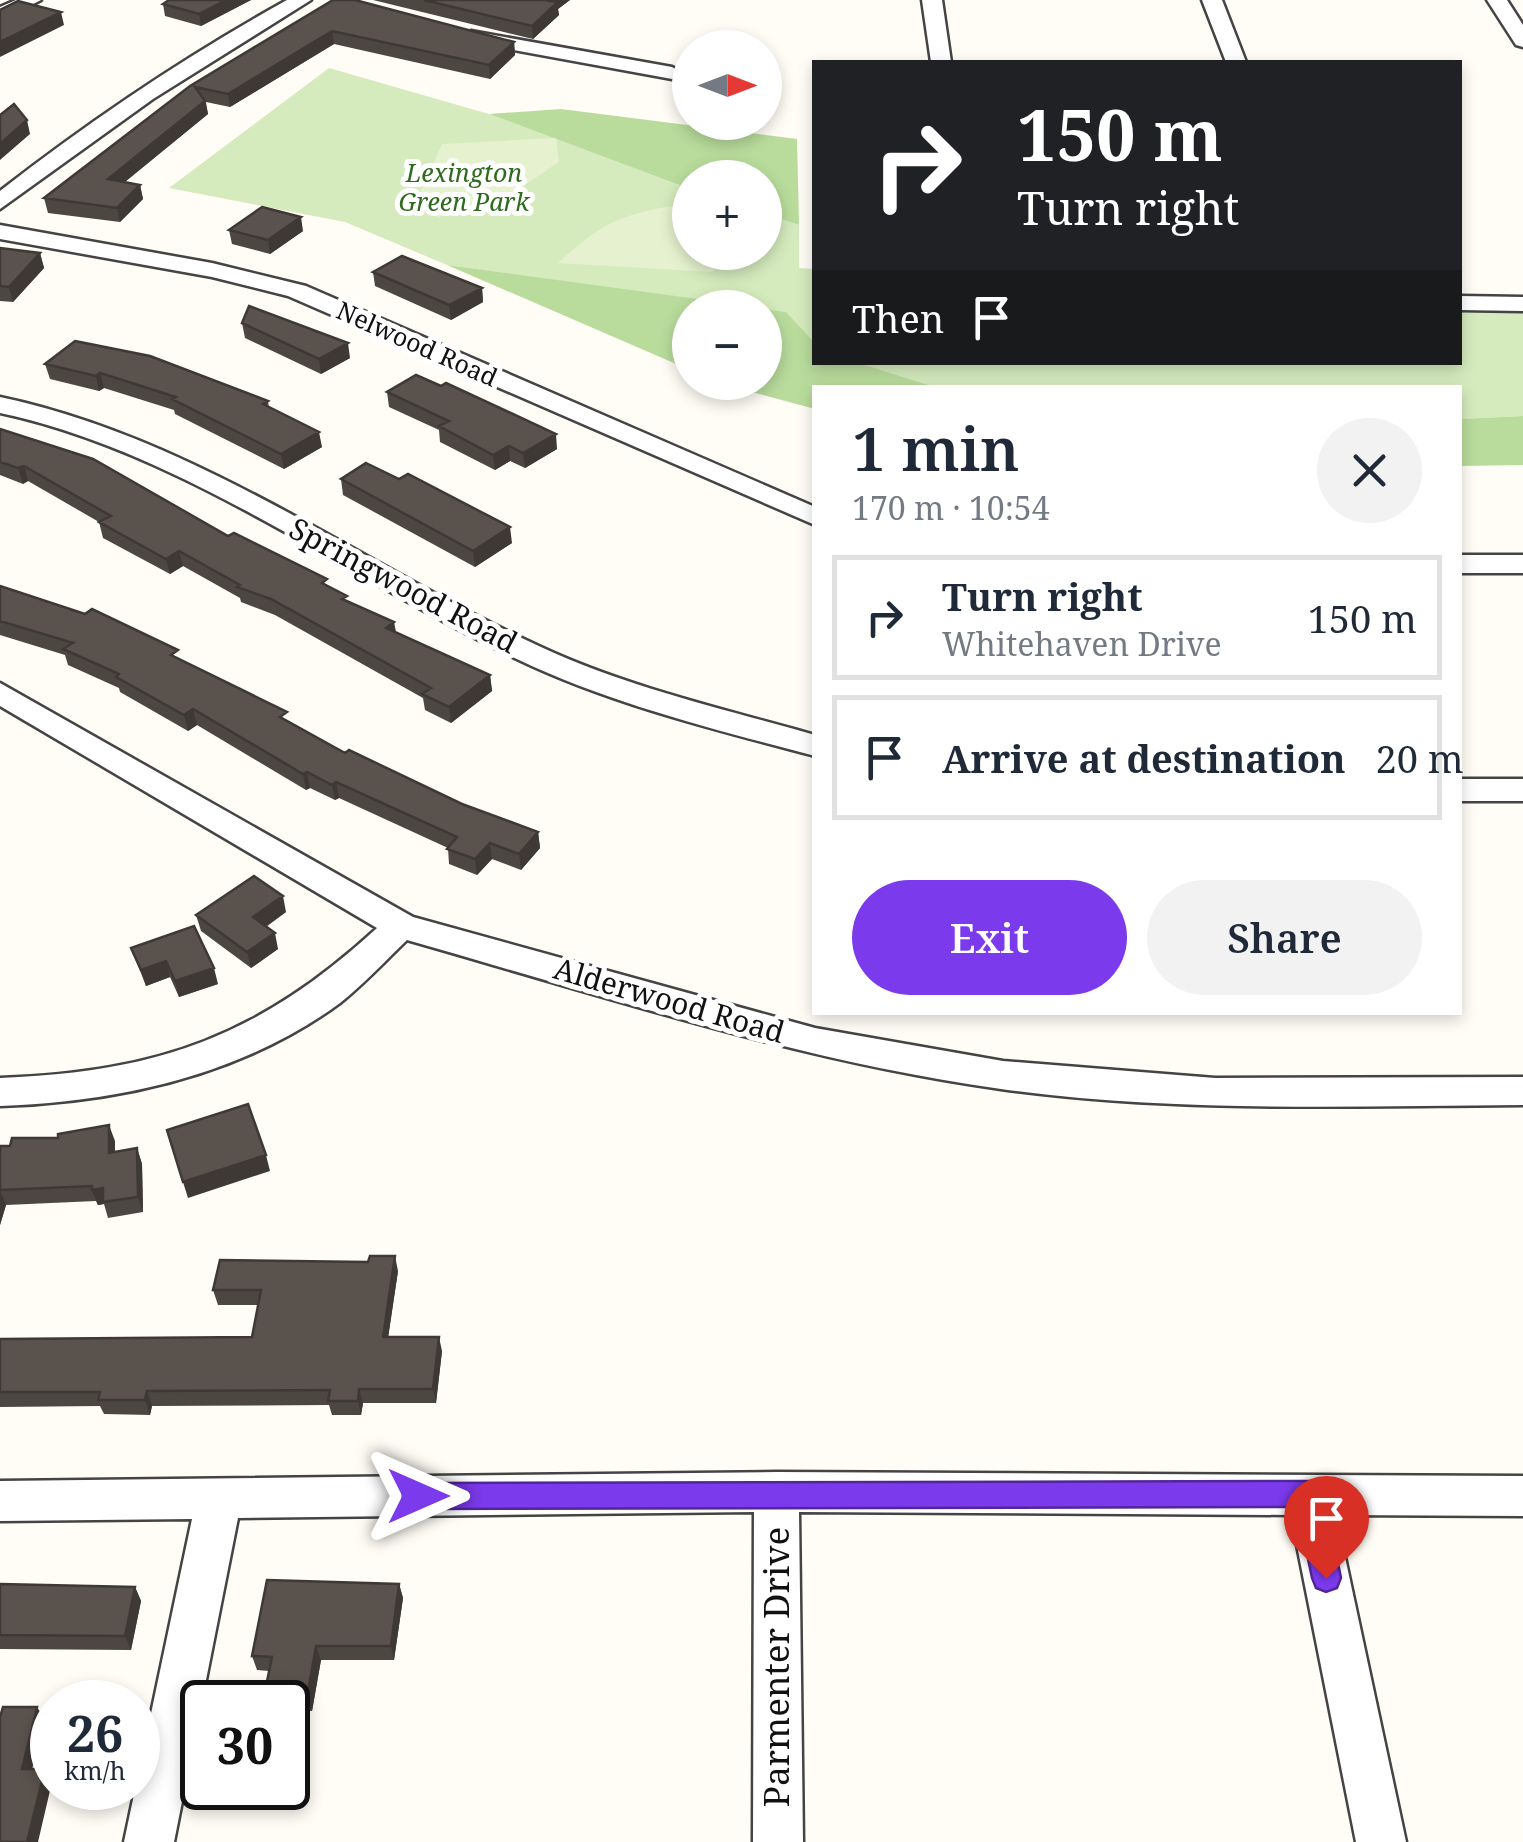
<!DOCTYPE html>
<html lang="en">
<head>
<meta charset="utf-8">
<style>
  body { margin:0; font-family:"Noto Serif",serif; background:#f2f2f3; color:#1f2937; height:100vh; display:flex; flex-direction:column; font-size:38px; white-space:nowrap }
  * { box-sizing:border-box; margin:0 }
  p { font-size:32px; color:#747a83 }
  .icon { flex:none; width:55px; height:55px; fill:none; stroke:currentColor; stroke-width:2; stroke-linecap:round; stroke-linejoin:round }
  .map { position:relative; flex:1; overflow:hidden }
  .side { position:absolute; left:812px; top:385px; width:650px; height:630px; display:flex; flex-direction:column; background:#fff; border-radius:0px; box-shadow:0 5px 15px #0003 }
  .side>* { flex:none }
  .banner { position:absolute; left:812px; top:60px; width:650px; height:305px; border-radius:0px; box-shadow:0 5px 15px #0003; background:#202124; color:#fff; overflow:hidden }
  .needle { width:65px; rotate:90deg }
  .tools { position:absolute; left:672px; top:30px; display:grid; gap:20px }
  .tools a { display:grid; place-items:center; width:110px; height:110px; border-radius:50%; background:#fff; box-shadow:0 5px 15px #0003; font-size:50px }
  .speed { position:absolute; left:30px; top:1680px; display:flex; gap:20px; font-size:50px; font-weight:700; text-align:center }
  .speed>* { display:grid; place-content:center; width:130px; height:130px; border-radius:50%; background:#fff; box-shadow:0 5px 15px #0003; line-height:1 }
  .speed small { font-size:25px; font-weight:400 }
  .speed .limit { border:5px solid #111; border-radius:15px; background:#fff; color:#111 }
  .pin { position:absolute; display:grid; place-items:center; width:85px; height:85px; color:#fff; margin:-102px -42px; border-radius:50% 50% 50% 0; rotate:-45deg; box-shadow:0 0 10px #0007 }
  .pin .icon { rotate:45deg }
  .me { position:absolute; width:110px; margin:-55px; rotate:90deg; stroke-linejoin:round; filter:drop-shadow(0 0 8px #0008) }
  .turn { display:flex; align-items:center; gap:35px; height:210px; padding:0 40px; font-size:45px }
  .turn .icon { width:130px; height:130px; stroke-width:2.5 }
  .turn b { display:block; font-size:70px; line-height:85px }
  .then { display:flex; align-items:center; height:95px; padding:0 40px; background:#0003; gap:20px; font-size:38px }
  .round { display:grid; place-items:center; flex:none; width:105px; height:105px; border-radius:52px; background:#f2f2f3 }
  .headline { display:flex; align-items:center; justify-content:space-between; height:170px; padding:0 40px }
  h1 { font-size:60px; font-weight:600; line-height:75px }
  .action { display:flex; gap:20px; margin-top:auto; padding:20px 40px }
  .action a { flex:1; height:115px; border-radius:60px; background:#7c3aed; color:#fff; font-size:40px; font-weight:600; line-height:115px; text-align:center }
  .action a+a { background:#f2f2f3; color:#1f2937 }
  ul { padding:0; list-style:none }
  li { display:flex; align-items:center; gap:30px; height:125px; margin:0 20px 15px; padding:0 20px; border:5px solid #e0e1e3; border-radius:0px }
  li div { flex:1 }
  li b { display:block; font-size:38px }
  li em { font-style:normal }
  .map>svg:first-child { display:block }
  .green { fill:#d5ebbd }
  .forest { fill:#b9dc9c }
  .pitch { fill:#e6f2cf }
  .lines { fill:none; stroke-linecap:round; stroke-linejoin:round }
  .minor-casing { stroke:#444; stroke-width:5 }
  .minor { fill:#fff; fill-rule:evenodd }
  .wall { fill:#4d4742 }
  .shaded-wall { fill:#3f3936 }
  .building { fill:#5a524d; stroke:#3f3936; stroke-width:2.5 }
  .route { fill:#7c3aed; stroke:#51269a; stroke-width:2.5 }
  .labels { text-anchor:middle; stroke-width:10; stroke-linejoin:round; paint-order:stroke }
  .far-park-label { font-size:25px; font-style:italic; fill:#2f6b1f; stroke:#fff }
  .far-street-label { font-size:25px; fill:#111; stroke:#fff }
  .street-label { font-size:30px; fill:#111; stroke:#fff }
  .near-street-label { font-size:35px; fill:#111; stroke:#fff }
</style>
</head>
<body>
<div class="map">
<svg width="1523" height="1842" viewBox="0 0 1523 1842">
  <rect width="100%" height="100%" fill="#fffdf5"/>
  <path class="green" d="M329,68L489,114L690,189V252H765V214L799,225V268L815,269V343L785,312L447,265L345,222L169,188Z
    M1460,308H1523V416L1460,419V388L935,387L859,363L1460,362Z"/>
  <path class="forest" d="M561,109L797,139L799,225L765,214V178H690V189L489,114Z
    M447,265L756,307L690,308V370Z
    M765,309L786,312L815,343V362L859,363L935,387L815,388V409L718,383L765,382Z
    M1523,416V465L1460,466V419Z"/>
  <path class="pitch" d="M556,138L559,162L510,195L439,217L415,204L442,144Z
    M671,206L690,208V252L721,253L713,272L558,263C599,226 615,216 671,206Z"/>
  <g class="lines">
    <g class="minor-casing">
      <path id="minor" d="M16,0H41L0,21V7Z
        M287,0H311L153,99L0,209V191C91,120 186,56 287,0Z
        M922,0H942L951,62H931Z
        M1202,0H1222L1246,62H1226Z
        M1487,0H1507L1523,25V47L1516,45Z
        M471,31L672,67L682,73L672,79L464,41L461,37Z
        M0,225L212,263L306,286L815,507V525L288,296L212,277L0,239Z
        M1460,296L1523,297V311L1460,310Z
        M0,397C196,438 361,564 541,647C627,687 724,709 815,735V756C717,730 611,704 519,660C350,580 184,452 0,413Z
        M1460,555H1523V573H1460Z
        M0,683L413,917L815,1028L1003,1061L1215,1078L1523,1077V1105C1350,1106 1174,1113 1001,1089C799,1061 604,996 407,940C385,961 364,984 340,1003C242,1075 120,1102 0,1106V1078C160,1072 259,1036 377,928L0,706Z
        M1460,779H1523V801H1460Z
        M776,1472L1523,1476V1516L1336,1515L1406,1842H1356L1291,1515L799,1512L803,1842H753L754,1512L238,1518L174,1842H124L192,1519L0,1521V1481Z"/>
    </g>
    <use href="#minor" class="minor"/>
  </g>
  <path class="wall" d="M169,0H251L201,26L165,16L163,4Z
    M333,0L514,42L515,55L490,79L334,44L230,107L206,102L208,114L125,182L140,185L143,199L120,222L48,213L44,198L190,86Z
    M373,0H570L558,9L559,15L533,39Z
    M229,230L303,231L270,254L232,244Z
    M0,248L40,253L44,268L13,302L0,301Z
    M373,272L482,288L483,302L451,320L375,286Z
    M242,323L350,358L321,374L245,338Z
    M45,364L268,401L269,408L322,447L284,469L175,414L174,410L104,388L99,391L50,379Z
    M387,392L557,449L525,468L510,461L495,470L440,442L439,430L389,407Z
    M0,429L228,536L328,586L348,602L396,633L490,675L492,691L451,723L425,710L423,698L275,615L241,602L240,598L183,566L170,574L103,538L99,522L28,481L23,484L0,475Z
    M341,479L512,543L475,567L343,495Z
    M0,586L181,660L345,753L462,804L538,832L540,848L521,870L492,859L477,875L449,864L448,848L339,798L335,800L310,788L306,790L197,725L188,731L120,692L119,688L68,665L65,655L0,635Z
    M286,912L266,927L278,949L251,968L201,931L196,915Z
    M131,948L218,984L179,997L170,977L146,986Z
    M115,1141V1152L137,1148L142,1164L143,1212L108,1218L104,1204L98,1205L96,1201L6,1205L0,1225V1146Z
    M398,1271L388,1337L442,1351L436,1403H363L361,1415H332L329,1405L152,1406L150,1415L104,1414L100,1406L0,1407V1339L252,1337L258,1305H218L213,1290Z
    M0,1584L135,1587L141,1601L131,1650L0,1649Z
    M399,1584L403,1598L394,1660H321L312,1711L288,1710V1702H267L264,1696L269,1671L257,1670L252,1656Z"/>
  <path class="shaded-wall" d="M226,0H251L201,26L199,14Z
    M552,0H570L558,9L559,15L533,39L532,26Z
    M61,12L64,25L0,57V42Z
    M332,31L334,44L230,107L228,94Z
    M514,42L515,55L490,79L489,65Z
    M205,101L208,114L111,193L108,179Z
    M27,120L30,134L0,160V144Z
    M140,185L143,199L120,222L117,208Z
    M301,217L303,231L270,254L268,240Z
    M40,253L44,268L13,302L9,287Z
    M482,288L483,302L451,320L449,305Z
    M348,343L350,358L321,374L319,359Z
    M100,373L104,388L99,391L96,376Z
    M319,432L322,447L284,469L281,454Z
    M556,434L557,449L525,468L523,453Z
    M509,446L510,461L495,470L493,455Z
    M24,466L28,481L23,484L18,468Z
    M510,527L512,543L475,567L473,551Z
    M179,551L183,566L170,574L166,559Z
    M394,622L397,637L386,628Z
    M490,675L492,691L451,723L449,707Z
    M193,709L197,725L188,731L184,715Z
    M307,772L310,788L306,790L303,774Z
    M336,782L339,798L335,800L332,785Z
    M538,832L540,848L521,870L519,854Z
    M490,843L492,859L477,875L475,859Z
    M283,896L286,912L256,933L253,917Z
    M275,933L278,949L251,968L247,952Z
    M166,961L170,977L146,986L141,970Z
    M214,968L218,984L179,997L175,981Z
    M109,1125L115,1141V1168L109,1153Z
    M137,1148L142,1164L143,1212L138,1197Z
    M266,1155L270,1171L188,1198L183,1182Z
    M103,1188L104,1204L98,1205L92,1190Z
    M0,1190L6,1205L0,1225Z
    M395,1256L398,1271L386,1352L383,1337Z
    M439,1337L442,1351L436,1403L433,1389Z
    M359,1389L363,1403L361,1415L358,1401Z
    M147,1391L152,1406L150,1415L145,1400Z
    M399,1584L403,1598L394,1660L391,1646Z
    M135,1587L141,1601L131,1650L125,1636Z
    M316,1646L321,1660L312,1711L307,1697Z
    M37,1707L45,1720L29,1781L22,1769Z
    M45,1769L52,1782L38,1842H27Z"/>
  <path class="building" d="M169,0H226L199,14L163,4Z
    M333,0H355L514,42L489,65L332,31L228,94L195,87L205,101L108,179L140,185L117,208L44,198L190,86Z
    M424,0H552L550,1L558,2L532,26Z
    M18,1L61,12L0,42V10Z
    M14,104L27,120L0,144V115Z
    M262,207L301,217L268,240L229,230Z
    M0,248L40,253L9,287L0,286Z
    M402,256L482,288L449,305L373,272Z
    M249,306L348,343L319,359L242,323Z
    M75,341L150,356L268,401L263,404L319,432L281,454L172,399L176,397L100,373L96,376L45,364Z
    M416,375L441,386L446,383L556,434L523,453L509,446L493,455L439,426L449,421L387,392Z
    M0,429L93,459L228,536L234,533L327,579L322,583L347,596L342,599L394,622L386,628L490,675L449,707L422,694L431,688L271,599L237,587L240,585L179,551L166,559L99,522L111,516L24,466L18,468L0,462Z
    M366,463L399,479L408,474L510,527L473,551L341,479Z
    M0,586L85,614L92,609L178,650L171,655L287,712L280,717L345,753L349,750L462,804L538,832L519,854L490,843L475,859L447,849L457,837L336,782L332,785L307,772L303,774L193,709L184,715L116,677L119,674L63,649L73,643L0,621Z
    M254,876L283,896L253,917L275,933L247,952L196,915Z
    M194,926L214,968L175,981L166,961L141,970L131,948Z
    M248,1104L266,1155L183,1182L167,1130Z
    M109,1125V1153L137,1148L138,1197L103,1202V1188L92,1190V1186L0,1190V1146H10L12,1138H58V1134Z
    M370,1256H395L383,1337H439L433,1389H359L358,1401H328L330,1390L147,1391L145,1400H98L100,1392H0V1339L252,1337L261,1290H213L220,1260L368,1262Z
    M267,1580L399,1584L391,1646H316L307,1697L264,1696L272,1657L252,1656Z
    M0,1584L135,1587L125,1636L0,1635Z
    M3,1707H37L22,1769H45L27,1842H0V1717Z"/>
  <path class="route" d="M1309,1481L1320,1485L1324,1494L1341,1578L1337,1588L1326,1592L1316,1588L1312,1578L1297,1507L418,1509L408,1506L404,1496L408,1487L418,1483Z"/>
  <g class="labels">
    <g class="far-park-label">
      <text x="464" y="182">Lexington<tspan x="464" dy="29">Green Park</tspan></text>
    </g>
    <g class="far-street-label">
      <text transform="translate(417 344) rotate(24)" y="9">Nelwood Road</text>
    </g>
    <g class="street-label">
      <text transform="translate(403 586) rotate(28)" y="10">Springwood Road</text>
      <text transform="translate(669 1001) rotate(16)" y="10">Alderwood Road</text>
    </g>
    <g class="near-street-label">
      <text transform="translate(777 1667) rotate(-90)" y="12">Parmenter Drive</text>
    </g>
  </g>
</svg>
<div class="tools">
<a><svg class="needle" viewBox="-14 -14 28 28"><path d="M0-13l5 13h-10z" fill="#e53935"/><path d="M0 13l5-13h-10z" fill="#747a83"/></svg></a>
<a>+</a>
<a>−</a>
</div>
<div class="speed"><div>26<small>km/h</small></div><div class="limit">30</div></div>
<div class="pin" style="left:1326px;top:1578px;background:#d93025"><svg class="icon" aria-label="arrive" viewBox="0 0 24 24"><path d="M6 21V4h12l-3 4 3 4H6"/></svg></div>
<svg class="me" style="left:418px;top:1496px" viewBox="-20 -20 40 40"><path d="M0-17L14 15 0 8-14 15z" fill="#7c3aed" stroke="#fff" stroke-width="4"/></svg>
<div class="banner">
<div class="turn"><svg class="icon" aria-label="right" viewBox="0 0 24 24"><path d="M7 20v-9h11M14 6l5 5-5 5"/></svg><div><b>150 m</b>Turn right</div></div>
<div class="then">Then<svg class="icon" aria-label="arrive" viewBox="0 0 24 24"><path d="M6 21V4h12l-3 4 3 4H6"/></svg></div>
</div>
<section class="side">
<div class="headline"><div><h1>1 min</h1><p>170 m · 10:54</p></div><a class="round"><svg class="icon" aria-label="close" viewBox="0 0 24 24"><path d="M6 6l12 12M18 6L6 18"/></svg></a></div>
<ul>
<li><svg class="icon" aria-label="right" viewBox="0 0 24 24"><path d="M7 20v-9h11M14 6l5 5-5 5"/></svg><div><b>Turn right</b><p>Whitehaven Drive</p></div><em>150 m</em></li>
<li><svg class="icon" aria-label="arrive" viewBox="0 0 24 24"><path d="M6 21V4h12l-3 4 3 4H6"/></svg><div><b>Arrive at destination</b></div><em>20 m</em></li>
</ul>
<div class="action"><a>Exit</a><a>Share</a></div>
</section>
</div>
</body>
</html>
